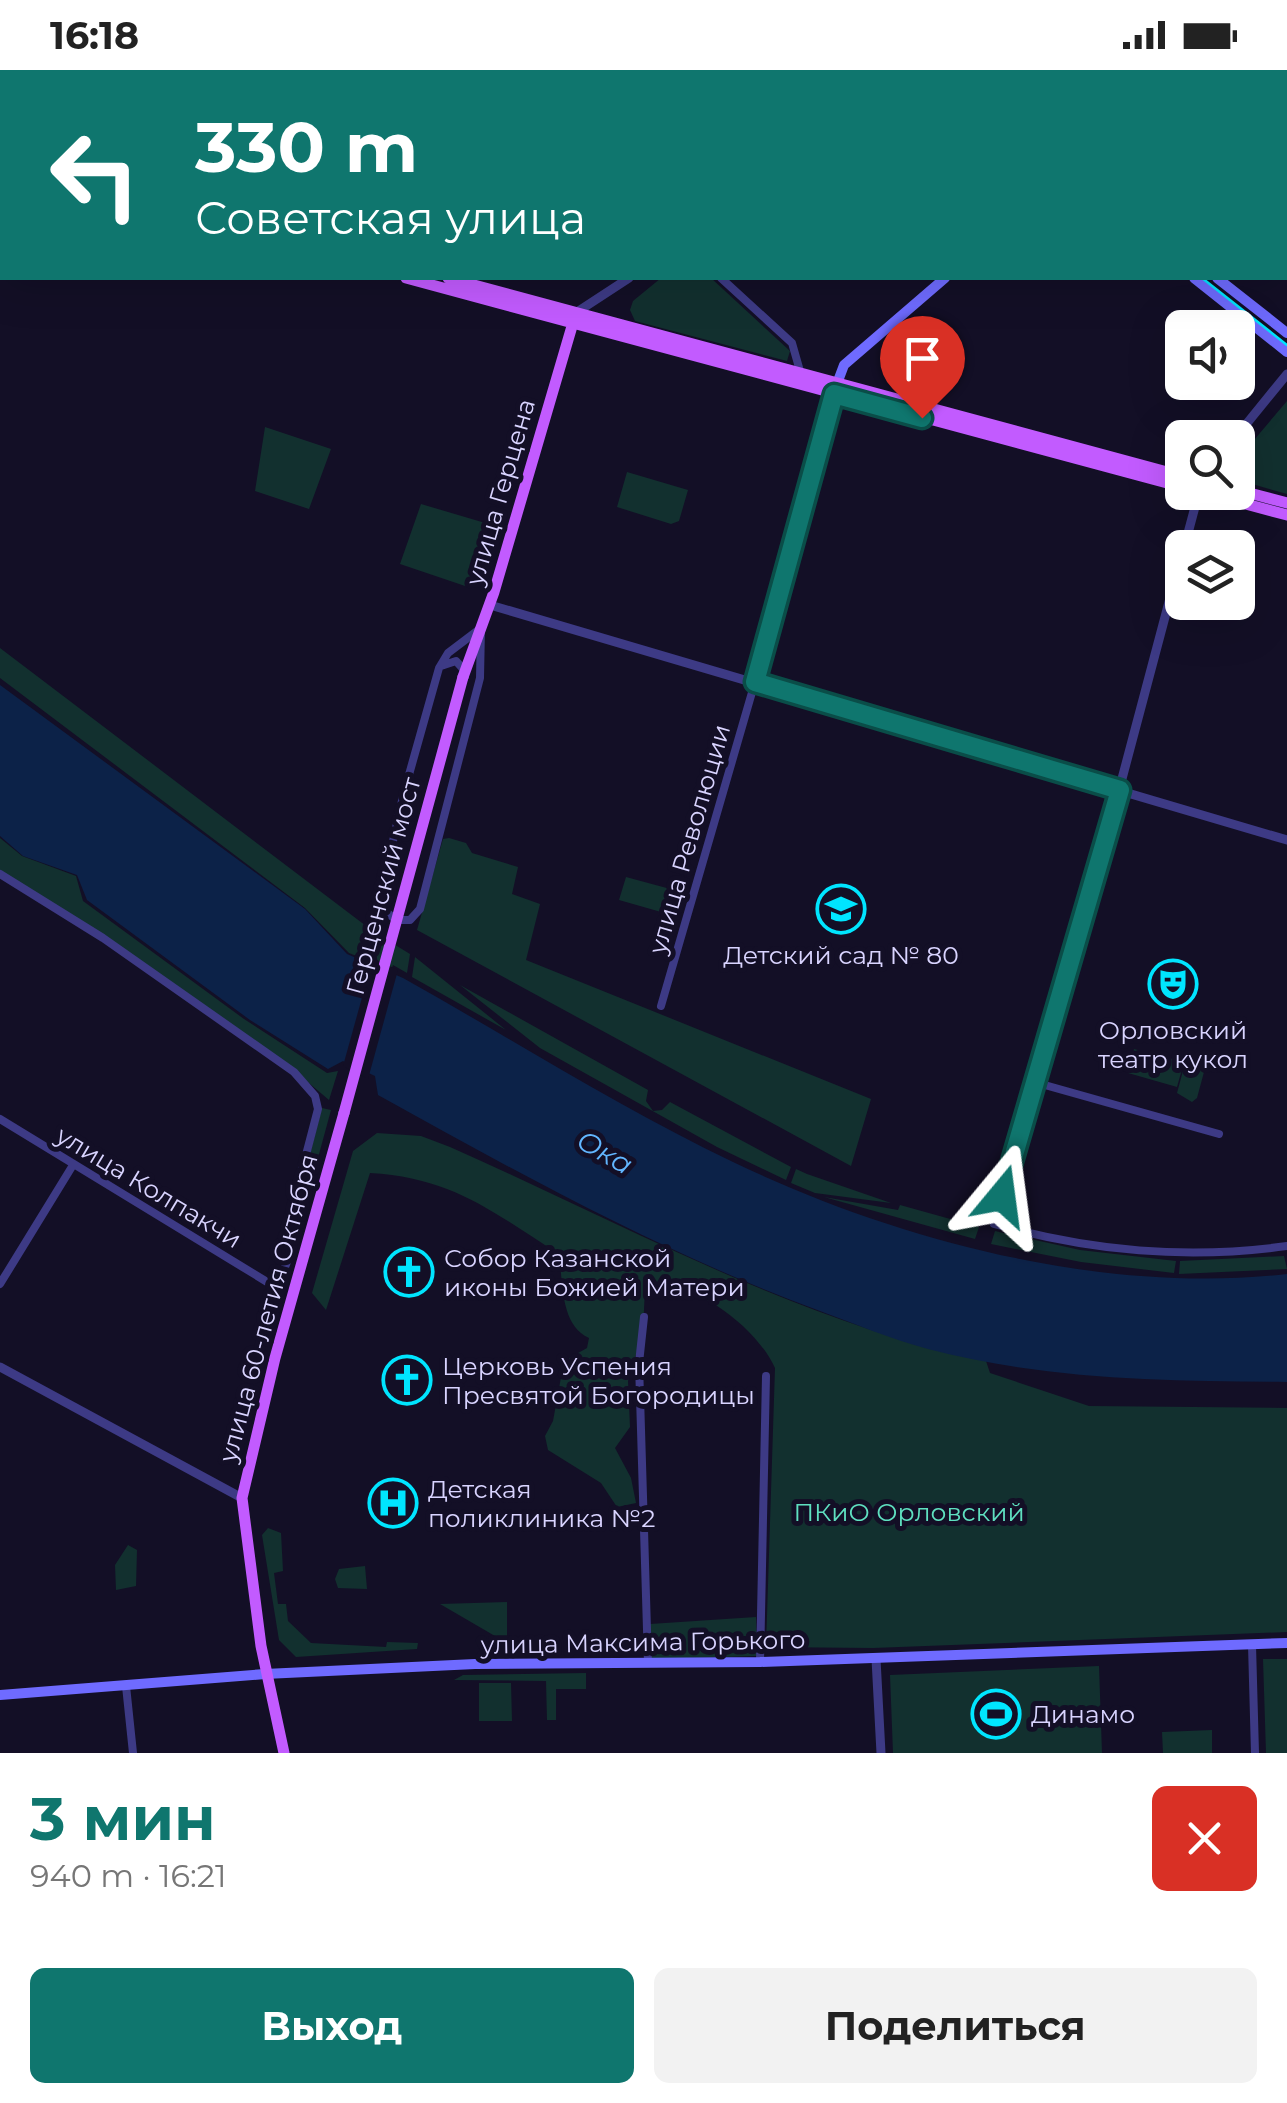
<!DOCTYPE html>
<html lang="ru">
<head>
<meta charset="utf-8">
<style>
  body { margin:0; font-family:Montserrat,sans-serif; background:#f2f2f2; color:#222; height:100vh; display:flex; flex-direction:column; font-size:38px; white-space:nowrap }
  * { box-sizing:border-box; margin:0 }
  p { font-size:32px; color:#767676 }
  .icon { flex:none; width:55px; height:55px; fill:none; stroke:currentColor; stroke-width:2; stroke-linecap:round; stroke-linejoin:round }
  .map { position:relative; height:1683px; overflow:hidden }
  .sheet { display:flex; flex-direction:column; background:#fff; flex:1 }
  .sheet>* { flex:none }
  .hud { position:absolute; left:0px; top:0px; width:1288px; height:210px; box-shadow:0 10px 40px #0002; background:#0f766e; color:#fff; overflow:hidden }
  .tools { position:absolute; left:1165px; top:240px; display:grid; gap:20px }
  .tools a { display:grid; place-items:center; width:90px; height:90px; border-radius:15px; background:#fff; box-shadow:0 10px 40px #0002; font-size:50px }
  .pin { position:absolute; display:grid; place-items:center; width:85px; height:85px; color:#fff; margin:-102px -42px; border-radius:50% 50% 50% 0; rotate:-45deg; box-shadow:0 0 10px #0007 }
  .pin .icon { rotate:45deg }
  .me { position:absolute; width:110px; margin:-55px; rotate:16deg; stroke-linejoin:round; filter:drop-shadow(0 0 8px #0008) }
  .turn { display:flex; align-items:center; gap:35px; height:210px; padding:0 30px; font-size:45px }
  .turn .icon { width:130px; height:130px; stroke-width:2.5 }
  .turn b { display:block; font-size:70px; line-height:85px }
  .round { display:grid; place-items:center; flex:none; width:105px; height:105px; border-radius:15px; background:#f2f2f2 }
  .headline { display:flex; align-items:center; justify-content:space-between; height:170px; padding:0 30px }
  h1 { font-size:60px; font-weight:700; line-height:75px; color:#0f766e }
  .action { display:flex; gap:20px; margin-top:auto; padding:20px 30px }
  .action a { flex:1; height:115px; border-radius:15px; background:#0f766e; color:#fff; font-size:40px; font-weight:700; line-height:115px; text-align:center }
  .action a+a { background:#f2f2f2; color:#222 }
  .status { display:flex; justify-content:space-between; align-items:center; height:70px; padding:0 50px; background:#fff; direction:ltr }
  .status svg { height:28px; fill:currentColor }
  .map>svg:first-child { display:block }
  .green { fill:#12302f }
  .water { fill:#0c2248 }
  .pier { fill:#130f26 }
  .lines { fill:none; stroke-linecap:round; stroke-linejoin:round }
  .minor { stroke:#3d3a85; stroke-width:8 }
  .tertiary { stroke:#3d3a85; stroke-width:9 }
  .secondary { stroke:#6f6bff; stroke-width:10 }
  .primary { stroke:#c25bff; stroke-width:11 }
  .tram { stroke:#00e5ff; stroke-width:2.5 }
  .primary-bridge { stroke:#c25bff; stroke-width:11 }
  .route-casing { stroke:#0a4d48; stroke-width:25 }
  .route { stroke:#0f766e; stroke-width:18 }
  .labels { text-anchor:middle; stroke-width:10; stroke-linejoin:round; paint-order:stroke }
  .street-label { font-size:25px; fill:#d9d4ff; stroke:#130f26 }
  .poi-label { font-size:25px; fill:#d9d4ff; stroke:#130f26; text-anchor:start }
  .park-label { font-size:25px; fill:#5fe0c0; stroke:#130f26 }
  .water-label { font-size:28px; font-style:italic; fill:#62b6ff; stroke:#130f26 }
</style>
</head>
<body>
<div class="status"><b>16:18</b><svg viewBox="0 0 49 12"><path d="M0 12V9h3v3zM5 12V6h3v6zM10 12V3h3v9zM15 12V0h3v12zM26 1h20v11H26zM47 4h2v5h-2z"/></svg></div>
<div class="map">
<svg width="1287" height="1683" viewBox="0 0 1287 1683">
  <rect width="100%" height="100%" fill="#130f26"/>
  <path class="green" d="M661,208H711L790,281L787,291L635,251L630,240L633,231Z
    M1287,331V424L1238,410V389Z
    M265,357L331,379L309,439L255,421Z
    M627,402L688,420L679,451L671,454L617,437Z
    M421,434L492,455L471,518L400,494Z
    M0,578L374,862L410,884L407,903L393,895L391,900L349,883L305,838L0,608Z
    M0,768L22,786L76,806L83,831L244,949L327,1003L338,1001L329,1030L296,1002L0,801Z
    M449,768L466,773L472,783L518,797L512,824L540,834L526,890L871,1029L851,1096L417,860L443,769Z
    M626,807L674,820L668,844L619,830Z
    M415,887L506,960L412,907Z
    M460,915L648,1020L646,1031L653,1041L662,1040L670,1032L791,1097L786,1110L717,1077L540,978Z
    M1134,979L1184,992L1177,1017L1128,1003Z
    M1190,993L1204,1002L1197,1028L1192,1032L1177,1023L1184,997Z
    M322,1038L331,1040L293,1180V1149Z
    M377,1063L421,1066L450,1077C626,1155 796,1251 986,1291L990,1303L1089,1336L1287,1338V1562L873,1578L766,1577L775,1298C757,1258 691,1205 645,1218L643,1261L628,1311L630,1357L615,1378L631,1408L636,1433L617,1437L601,1413L548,1380L545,1366L553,1351L564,1291L587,1278L589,1268C560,1255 563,1212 559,1184C491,1141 453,1108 370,1103L326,1240L312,1223L353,1081Z
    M796,1099L807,1104L891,1133L815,1123L791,1113Z
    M824,1127L898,1140L900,1135L979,1157L975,1169Z
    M995,1161L1080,1180L1176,1191L1174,1203L1081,1192L991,1174Z
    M1284,1186L1287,1199L1179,1204L1180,1191Z
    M268,1458L281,1463L283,1501L274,1503L278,1534H286L288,1551L311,1573L386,1577L387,1572L418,1573L417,1579L296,1587L279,1570L262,1465Z
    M128,1475L137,1480L136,1516L116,1520L115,1495Z
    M365,1496L367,1519L338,1518L335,1509L339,1499Z
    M507,1532V1573L440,1534Z
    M756,1547L757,1586L652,1589L650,1554Z
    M1263,1589H1287V1683H1266Z
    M1099,1596L1102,1683H893L890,1605Z
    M586,1603V1619H556V1650H547L546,1611L454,1610L463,1605Z
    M479,1613H511L512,1651H479Z
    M1212,1660V1683H1163L1162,1662Z"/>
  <path class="water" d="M0,615L305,839L347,884L403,908C512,969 620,1038 733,1092C898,1171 1104,1225 1287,1204V1312C1168,1311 1046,1310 928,1279C891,1269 855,1254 820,1241C665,1184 522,1105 378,1025L375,1006L343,991L328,999L250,950L87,830L77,805L23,786L0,766Z"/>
  <path class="pier" d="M373,888L398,900L368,1009L343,996Z"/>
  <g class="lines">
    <path class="minor" d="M278,0L280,2
      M1109,0L1113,2
      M1285,44H1287
      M721,208L792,273L800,301
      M481,558L480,608L420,839L410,850H396L383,839L381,825L403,726L439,598L448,583Z
      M441,596L456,591L465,601
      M1119,720L994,1154C1092,1181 1186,1190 1287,1176
      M0,804L103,868L294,1002L315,1026L318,1039L290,1146V1184L277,1218L0,1049
      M661,936L755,612
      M1034,1012L1219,1064
      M0,1214L73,1095
      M644,1247L639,1293L648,1593
      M1252,1575L1255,1683
      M760,1592L766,1306
      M126,1616L133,1683"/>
    <path class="tertiary" d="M855,2L858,0
      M577,242L629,208
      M1235,368L1287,304
      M1184,478L1199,422
      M490,535L1287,770
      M755,612L834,324
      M1119,720L1182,483
      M0,1297L242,1428
      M876,1589L881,1683"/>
    <path class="secondary" d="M929,0L932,2
      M952,0L955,2
      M9,2L16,0
      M49,2L57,0
      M1127,2L1128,0
      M0,19L2,18
      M1194,208L1287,282
      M1217,208L1287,263
      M835,319L844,295L945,208
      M0,1625L265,1604L475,1594L760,1592L1287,1573"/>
    <path class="primary" d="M0,87L2,88
      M0,99H2
      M406,208L1182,417
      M448,208L1182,406
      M1238,420L1287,433
      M1201,422L1287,445
      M463,607L494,522L575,246
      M284,1683L261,1576L242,1428L275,1288L344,1043"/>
    <path class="tram" d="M944,0L947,2
      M23,2L30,0
      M0,14L2,13
      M1202,208L1287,275"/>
    <path class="primary-bridge" d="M344,1043L463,607"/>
  </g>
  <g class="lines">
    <g class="route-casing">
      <path id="route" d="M922,348L834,324L755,612L1120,720L1002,1126"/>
    </g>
    <use href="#route" class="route"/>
  </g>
  <defs>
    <g id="school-ring" transform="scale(2.5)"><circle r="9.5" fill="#130f26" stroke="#00e5ff" stroke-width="1.5"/><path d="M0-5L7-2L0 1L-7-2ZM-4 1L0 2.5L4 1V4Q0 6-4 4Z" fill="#00e5ff"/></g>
    <g id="theatre-ring" transform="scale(2.5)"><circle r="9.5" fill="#130f26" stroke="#00e5ff" stroke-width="1.5"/><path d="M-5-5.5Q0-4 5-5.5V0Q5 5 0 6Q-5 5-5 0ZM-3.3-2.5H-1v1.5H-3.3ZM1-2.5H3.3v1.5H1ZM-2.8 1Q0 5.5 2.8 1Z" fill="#00e5ff"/></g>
    <g id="church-ring" transform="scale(2.5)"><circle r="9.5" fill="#130f26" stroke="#00e5ff" stroke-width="1.5"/><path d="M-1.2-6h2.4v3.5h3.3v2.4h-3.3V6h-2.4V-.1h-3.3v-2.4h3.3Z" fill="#00e5ff"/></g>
    <g id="hospital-ring" transform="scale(2.5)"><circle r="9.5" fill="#130f26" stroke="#00e5ff" stroke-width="1.5"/><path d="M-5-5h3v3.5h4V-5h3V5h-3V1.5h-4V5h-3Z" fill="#00e5ff"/></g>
    <g id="stadium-ring" transform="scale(2.5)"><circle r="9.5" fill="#130f26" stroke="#00e5ff" stroke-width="1.5"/><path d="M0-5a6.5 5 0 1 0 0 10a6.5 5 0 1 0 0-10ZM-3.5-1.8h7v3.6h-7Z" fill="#00e5ff"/></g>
  </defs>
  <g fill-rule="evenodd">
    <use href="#school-ring" x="841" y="839"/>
    <use href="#theatre-ring" x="1173" y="914"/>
    <use href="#church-ring" x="409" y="1202"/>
    <use href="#church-ring" x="407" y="1310"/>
    <use href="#hospital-ring" x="393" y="1433"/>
    <use href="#stadium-ring" x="996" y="1644"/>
  </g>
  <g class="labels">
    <g class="street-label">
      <text transform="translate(500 422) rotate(-74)" y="9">улица Герцена</text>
      <text transform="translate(689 769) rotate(-74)" y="9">улица Революции</text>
      <text transform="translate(383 816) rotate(-75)" y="9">Герценский мост</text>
      <text transform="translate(149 1117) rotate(31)" y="9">улица Колпакчи</text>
      <text transform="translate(268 1238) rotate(-75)" y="9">улица 60-летия Октября</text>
      <text transform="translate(643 1572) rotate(-1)" y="9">улица Максима Горького</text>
    </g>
    <g class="poi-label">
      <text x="841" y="894" text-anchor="middle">Детский сад № 80</text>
      <text x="1173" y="969" text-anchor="middle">Орловский<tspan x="1173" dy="29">театр кукол</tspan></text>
      <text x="444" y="1197">Собор Казанской<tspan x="444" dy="29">иконы Божией Матери</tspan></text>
      <text x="442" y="1305">Церковь Успения<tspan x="442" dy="29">Пресвятой Богородицы</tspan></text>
      <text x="428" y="1428">Детская<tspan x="428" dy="29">поликлиника №2</tspan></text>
      <text x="1031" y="1653">Динамо</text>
    </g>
    <g class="park-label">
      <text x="909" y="1451">ПКиО Орловский</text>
    </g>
    <g class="water-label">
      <text transform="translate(605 1082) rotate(30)" y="10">Ока</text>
    </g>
  </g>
</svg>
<div class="tools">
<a><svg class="icon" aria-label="sound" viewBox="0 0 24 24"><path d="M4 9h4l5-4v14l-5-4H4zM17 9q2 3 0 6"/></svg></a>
<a><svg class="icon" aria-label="search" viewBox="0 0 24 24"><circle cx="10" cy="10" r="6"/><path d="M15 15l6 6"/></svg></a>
<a><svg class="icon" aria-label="layers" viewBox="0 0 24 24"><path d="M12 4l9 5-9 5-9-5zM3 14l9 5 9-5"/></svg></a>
</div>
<div class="pin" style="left:922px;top:348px;background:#d93025"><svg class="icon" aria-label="arrive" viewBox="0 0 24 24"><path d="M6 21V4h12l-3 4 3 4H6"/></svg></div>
<svg class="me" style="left:1002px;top:1126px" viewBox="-20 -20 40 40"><path d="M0-17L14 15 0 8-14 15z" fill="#0f766e" stroke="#fff" stroke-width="4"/></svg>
<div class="hud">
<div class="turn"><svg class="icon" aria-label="left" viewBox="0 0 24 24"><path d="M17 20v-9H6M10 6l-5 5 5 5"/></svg><div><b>330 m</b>Советская улица</div></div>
</div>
</div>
<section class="sheet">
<div class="headline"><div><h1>3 мин</h1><p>940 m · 16:21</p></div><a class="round" style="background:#d93025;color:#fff"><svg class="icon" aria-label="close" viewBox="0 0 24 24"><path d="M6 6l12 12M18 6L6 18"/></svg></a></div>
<div class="action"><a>Выход</a><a>Поделиться</a></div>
</section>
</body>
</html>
